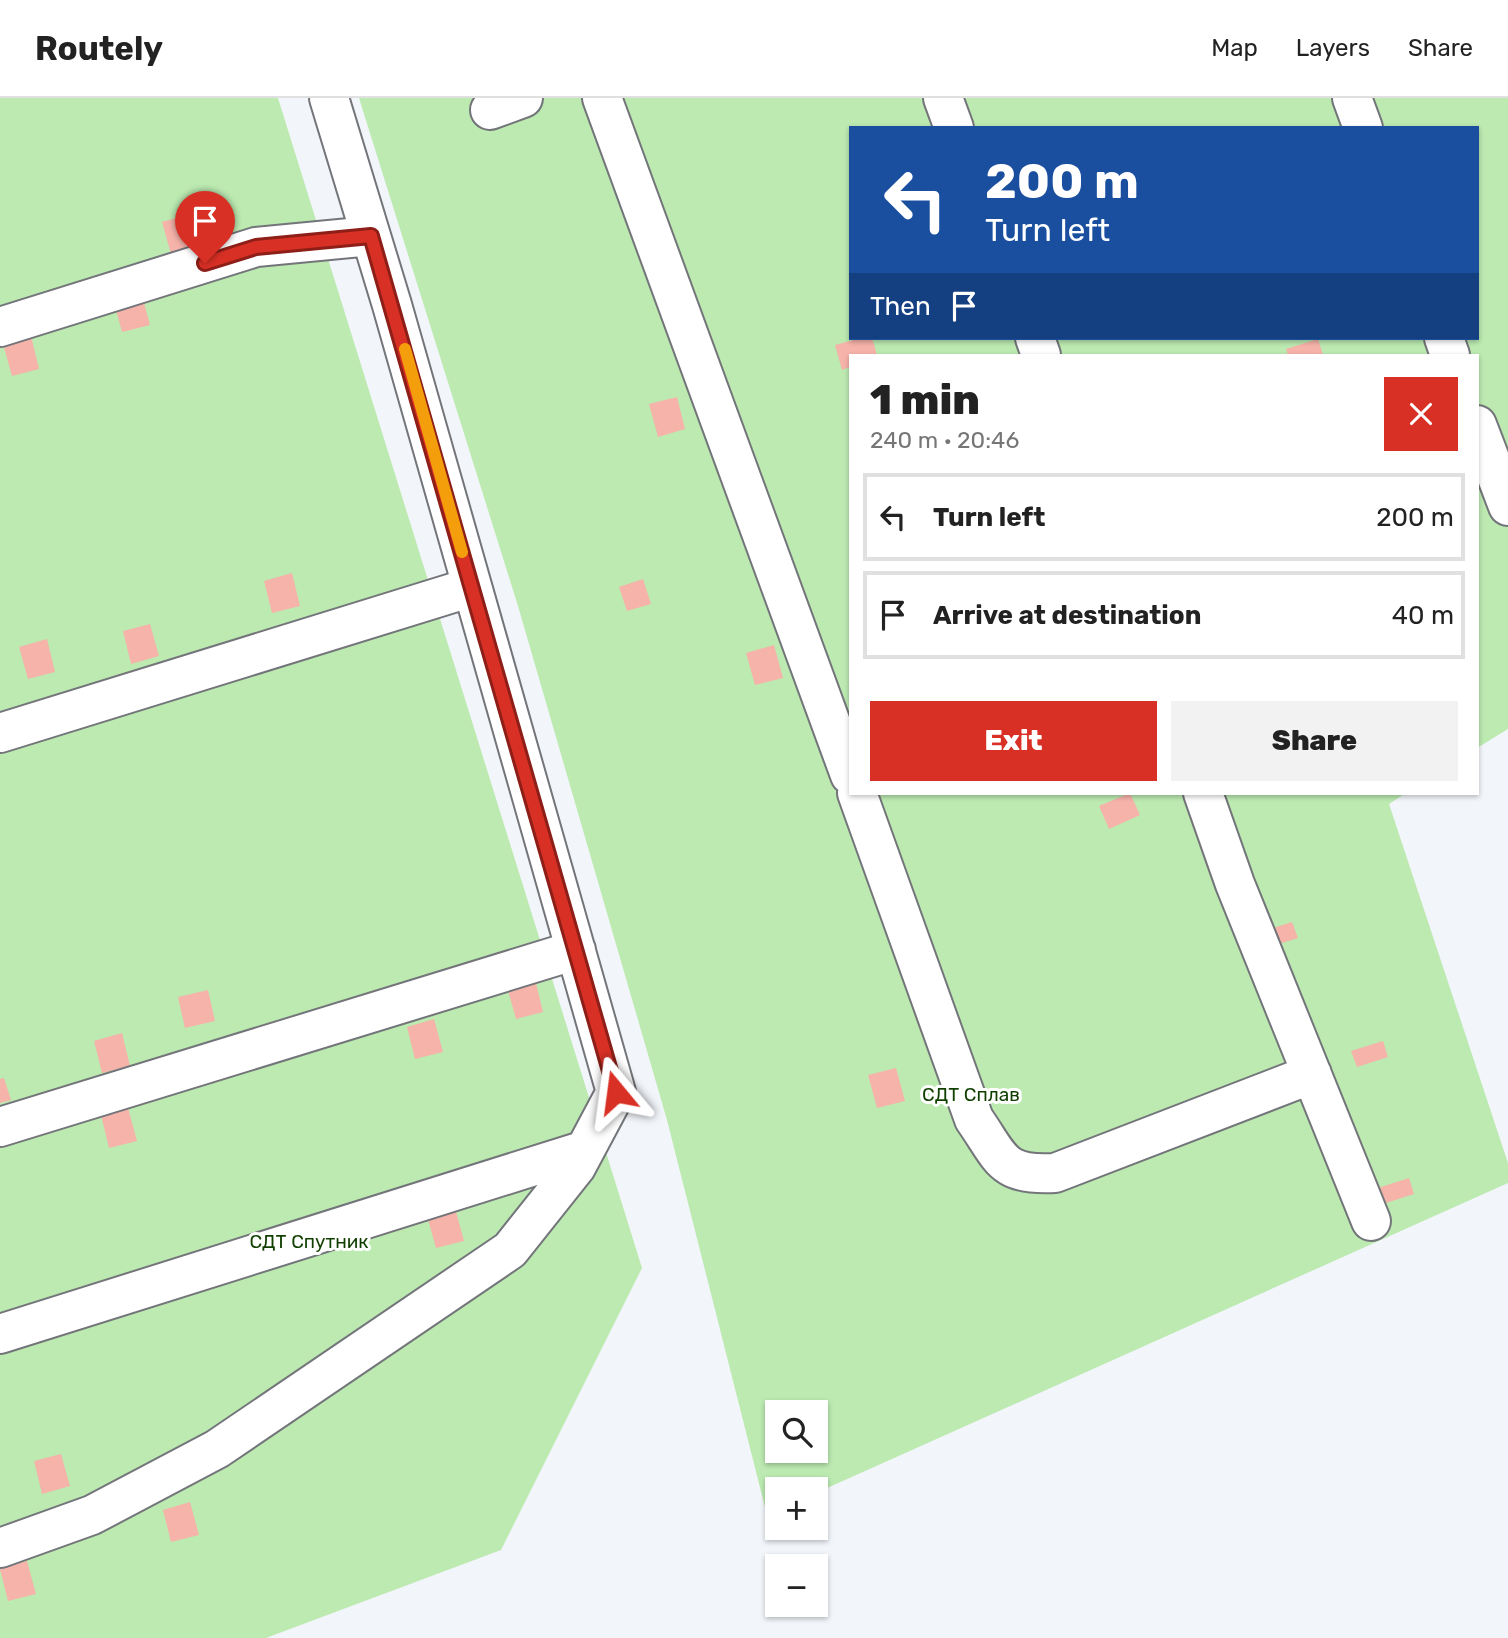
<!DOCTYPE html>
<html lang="en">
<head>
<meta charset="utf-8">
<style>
  body { margin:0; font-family:Rubik,sans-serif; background:#f2f2f2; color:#222; height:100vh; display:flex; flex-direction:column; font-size:26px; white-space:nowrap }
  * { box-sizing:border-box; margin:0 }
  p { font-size:23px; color:#767676 }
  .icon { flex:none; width:38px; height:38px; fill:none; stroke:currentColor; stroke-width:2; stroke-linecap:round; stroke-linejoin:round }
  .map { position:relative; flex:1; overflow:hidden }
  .drawer { position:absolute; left:849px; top:256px; width:630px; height:441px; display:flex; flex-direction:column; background:#fff; border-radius:0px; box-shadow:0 2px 5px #0004 }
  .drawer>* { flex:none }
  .banner { position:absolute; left:849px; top:28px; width:630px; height:214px; border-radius:0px; box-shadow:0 2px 5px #0004; background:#1a4fa0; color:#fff; overflow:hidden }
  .tools { position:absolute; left:765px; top:1302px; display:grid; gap:14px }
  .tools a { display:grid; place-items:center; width:63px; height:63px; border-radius:0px; background:#fff; box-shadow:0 2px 5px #0004; font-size:35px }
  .pin { position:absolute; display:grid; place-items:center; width:60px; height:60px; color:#fff; margin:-72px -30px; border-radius:50% 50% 50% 0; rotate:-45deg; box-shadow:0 0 7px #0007 }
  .pin .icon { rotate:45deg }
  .me { position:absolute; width:77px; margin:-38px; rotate:344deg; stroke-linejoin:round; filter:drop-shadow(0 0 5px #0008) }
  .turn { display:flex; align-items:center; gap:24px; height:147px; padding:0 21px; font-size:32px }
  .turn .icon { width:91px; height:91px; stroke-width:2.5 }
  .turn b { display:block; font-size:49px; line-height:60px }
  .then { display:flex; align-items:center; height:66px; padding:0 21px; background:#0003; gap:14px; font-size:26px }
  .round { display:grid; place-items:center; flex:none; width:74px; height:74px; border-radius:0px; background:#f2f2f2 }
  .summary { display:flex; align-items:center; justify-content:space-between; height:119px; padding:0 21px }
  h1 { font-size:42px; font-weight:800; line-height:52px }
  .button { display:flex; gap:14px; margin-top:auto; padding:14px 21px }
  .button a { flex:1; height:80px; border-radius:0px; background:#d93025; color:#fff; font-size:28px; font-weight:800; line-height:80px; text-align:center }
  .button a+a { background:#f2f2f2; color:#222 }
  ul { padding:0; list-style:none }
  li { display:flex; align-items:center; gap:21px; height:88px; margin:0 14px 10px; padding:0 7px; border:4px solid #e0e0e0; border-radius:0px }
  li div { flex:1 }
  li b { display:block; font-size:26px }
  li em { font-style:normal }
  header { display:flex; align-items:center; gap:42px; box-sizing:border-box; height:98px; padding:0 35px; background:#fff; border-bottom:2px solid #e0e0e0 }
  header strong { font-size:33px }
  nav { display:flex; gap:38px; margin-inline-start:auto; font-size:24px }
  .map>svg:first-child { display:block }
  .green { fill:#bceab1; fill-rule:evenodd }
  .building { fill:#f6b3aa }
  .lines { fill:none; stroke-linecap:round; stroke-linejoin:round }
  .minor-casing { stroke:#73757a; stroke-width:42 }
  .minor { stroke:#fff; stroke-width:38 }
  .route-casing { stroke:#8d1f18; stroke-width:18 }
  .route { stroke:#d93025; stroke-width:12 }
  .slow { stroke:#f59e0b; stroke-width:12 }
  .labels { text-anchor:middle; stroke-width:6; stroke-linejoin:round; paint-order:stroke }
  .park-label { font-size:19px; fill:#103f00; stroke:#fff }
</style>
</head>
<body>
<header>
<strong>Routely</strong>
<nav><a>Map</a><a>Layers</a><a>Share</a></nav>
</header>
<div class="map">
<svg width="1508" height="1540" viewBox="0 0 1508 1540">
  <rect width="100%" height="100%" fill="#f2f5fa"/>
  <path class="green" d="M0,0H278L642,1170L501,1452L266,1540H0Z
    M359,0H1508V631L1477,650V257H850V695H1406L1389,706L1508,1065V1085L816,1395V1391H777V1413L767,1417L667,1022L518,508ZM850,30H1477V240H850ZM777,1314H816V1353H777Z"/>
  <path class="building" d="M190,116L199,149L171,156L162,124Z
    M141,194L150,227L122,234L113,201Z
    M31,238L39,271L12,278L3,246Z
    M861,240H872L877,257H850V269L842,272L835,247Z
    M1318,241L1323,257H1288L1286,251Z
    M677,299L685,331L658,339L649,306Z
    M292,475L300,508L272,515L264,483Z
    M643,481L651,506L627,513L619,489Z
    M150,526L159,558L131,566L123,533Z
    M47,541L55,574L28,581L19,549Z
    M774,547L783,580L755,587L746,555Z
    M1130,695L1140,717L1109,731L1099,708Z
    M1292,824L1298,840L1266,850L1260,834Z
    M535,881L543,914L516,921L507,889Z
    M208,892L215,923L185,930L178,899Z
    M434,921L443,954L415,961L407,929Z
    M122,935L130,968L102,975L94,943Z
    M1383,943L1388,959L1357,969L1351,953Z
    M896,970L905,1003L877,1010L868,977Z
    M4,980L11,1002L0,1005V981Z
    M128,1010L137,1043L109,1050L101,1017Z
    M1409,1080L1414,1096L1383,1106L1378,1090Z
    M455,1110L464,1143L436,1150L427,1118Z
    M61,1356L70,1388L42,1396L34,1363Z
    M190,1404L199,1437L171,1444L163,1412Z
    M27,1463L36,1496L8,1503L0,1471Z"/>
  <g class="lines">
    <g class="minor-casing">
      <path id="minor" d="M602,0L850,677
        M943,0L954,30
        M1352,0L1363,30
        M490,12L523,0
        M0,229L256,149L371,138
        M1035,240L1041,257
        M1444,240L1450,257
        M1477,327L1508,408
        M0,635L472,489
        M857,695L974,1021C1002,1061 1001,1078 1055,1075L1312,976
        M1203,695L1235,786L1371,1123
        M0,1029L576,852
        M0,1236L585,1052
        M0,1450L92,1417L217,1351L510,1152L576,1069L616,994L392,207L329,0"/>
    </g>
    <use href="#minor" class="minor"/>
  </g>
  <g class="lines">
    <g class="route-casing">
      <path id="route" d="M205,165L256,149L371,138L616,994"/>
    </g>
    <use href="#route" class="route"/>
    <path class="slow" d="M405,251L462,454"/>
  </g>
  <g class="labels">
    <g class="park-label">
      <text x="971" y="1003">СДТ Сплав</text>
      <text x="309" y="1150">СДТ Спутник</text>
    </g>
  </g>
</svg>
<div class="tools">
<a><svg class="icon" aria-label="search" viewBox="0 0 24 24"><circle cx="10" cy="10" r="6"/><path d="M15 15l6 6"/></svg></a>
<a>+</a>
<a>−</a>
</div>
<div class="pin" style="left:205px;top:165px;background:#d93025"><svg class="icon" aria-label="arrive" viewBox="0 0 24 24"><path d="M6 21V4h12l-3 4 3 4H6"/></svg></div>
<svg class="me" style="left:616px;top:994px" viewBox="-20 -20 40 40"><path d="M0-17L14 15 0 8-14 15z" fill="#d93025" stroke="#fff" stroke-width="4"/></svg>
<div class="banner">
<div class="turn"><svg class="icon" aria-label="left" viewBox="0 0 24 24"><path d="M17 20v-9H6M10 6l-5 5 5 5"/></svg><div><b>200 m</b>Turn left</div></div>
<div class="then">Then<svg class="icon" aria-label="arrive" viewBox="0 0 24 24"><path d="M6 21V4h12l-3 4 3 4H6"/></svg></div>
</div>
<section class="drawer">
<div class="summary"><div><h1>1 min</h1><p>240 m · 20:46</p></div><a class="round" style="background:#d93025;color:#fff"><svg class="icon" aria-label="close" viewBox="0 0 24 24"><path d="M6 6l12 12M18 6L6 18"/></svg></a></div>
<ul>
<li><svg class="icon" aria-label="left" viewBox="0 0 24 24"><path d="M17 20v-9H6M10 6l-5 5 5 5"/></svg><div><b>Turn left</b></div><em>200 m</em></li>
<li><svg class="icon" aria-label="arrive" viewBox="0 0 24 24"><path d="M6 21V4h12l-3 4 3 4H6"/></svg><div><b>Arrive at destination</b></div><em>40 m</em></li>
</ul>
<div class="button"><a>Exit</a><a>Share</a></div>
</section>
</div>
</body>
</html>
